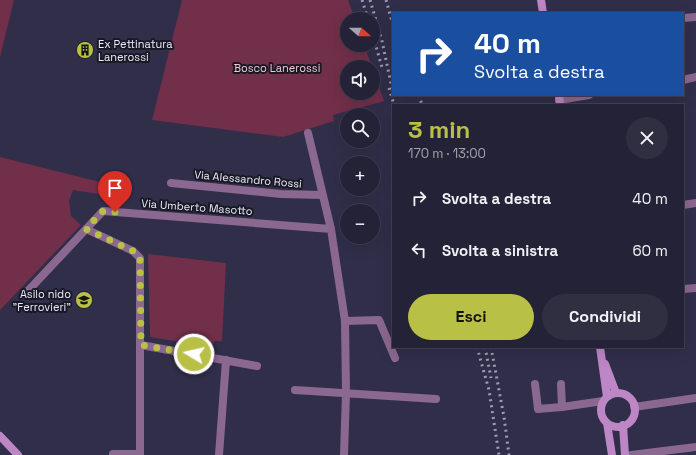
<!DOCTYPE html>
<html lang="it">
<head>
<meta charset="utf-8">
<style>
  body { margin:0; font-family:"Space Grotesk",sans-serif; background:#302f42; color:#f1f3f6; height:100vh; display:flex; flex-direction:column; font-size:15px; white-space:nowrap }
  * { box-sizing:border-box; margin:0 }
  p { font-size:13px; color:#a3a4ad }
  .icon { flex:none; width:22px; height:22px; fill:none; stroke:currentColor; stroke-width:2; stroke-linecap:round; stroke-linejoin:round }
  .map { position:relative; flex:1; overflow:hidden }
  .drawer { position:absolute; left:392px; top:104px; width:292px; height:244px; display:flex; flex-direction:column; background:#242237; border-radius:0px; box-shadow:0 4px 16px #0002,0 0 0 1px #413f52 }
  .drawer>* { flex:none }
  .guide { position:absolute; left:392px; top:12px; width:292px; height:84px; border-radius:0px; box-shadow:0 4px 16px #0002,0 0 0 1px #413f52; background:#1a4fa0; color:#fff; overflow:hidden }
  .needle { width:26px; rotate:110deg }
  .fabs { position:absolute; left:340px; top:12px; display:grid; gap:8px }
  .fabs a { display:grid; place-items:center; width:40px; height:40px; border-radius:50%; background:#242237; box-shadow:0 4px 16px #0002,0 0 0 1px #413f52; font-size:20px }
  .pin { position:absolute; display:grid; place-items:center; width:34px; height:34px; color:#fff; margin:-41px -17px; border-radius:50% 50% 50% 0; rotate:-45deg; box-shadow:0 0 4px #0007 }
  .pin .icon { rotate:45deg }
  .me { position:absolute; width:44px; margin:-22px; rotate:279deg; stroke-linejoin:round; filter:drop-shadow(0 0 3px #0008) }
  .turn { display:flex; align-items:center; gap:14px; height:84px; padding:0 16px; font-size:18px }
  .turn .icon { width:52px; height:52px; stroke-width:2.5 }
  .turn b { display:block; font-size:28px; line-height:34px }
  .round { display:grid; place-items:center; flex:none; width:42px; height:42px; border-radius:21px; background:#302f42 }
  .overview { display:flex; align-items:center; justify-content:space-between; height:68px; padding:0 16px }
  h1 { font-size:24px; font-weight:800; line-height:30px; color:#b9c046 }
  .button { display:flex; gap:8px; margin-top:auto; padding:8px 16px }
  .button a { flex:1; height:46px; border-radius:24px; background:#b9c046; color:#111; font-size:16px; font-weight:800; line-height:46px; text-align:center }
  .button a+a { background:#302f42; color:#f1f3f6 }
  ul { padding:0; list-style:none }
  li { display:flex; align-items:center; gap:12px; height:52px; padding:0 16px }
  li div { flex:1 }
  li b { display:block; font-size:15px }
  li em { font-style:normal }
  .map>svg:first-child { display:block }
  .green { fill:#722f4a }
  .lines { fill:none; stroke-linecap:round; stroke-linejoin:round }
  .minor { stroke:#8b688f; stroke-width:8 }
  .tertiary { stroke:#8b688f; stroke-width:8 }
  .secondary { stroke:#bd86c5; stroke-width:8 }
  .rail { stroke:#9e9db3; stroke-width:3; stroke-dasharray:2 4; stroke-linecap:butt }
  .route { stroke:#b9c046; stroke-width:7; stroke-dasharray:0 12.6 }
  .labels { text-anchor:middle; stroke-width:4; stroke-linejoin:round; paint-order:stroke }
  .poi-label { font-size:11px; fill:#ebebfd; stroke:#191824; text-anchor:start }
  .park-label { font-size:11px; fill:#f3c8d5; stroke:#191824 }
  .street-label { font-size:11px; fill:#ebebfd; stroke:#191824 }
</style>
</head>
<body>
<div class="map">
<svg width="696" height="455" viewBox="0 0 696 455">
  <rect width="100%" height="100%" fill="#302e49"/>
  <path class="green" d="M0,0H14L0,57Z
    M182,0H348L355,19H347V45H364L372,67H347V93H373V70L384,101L333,115L334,121L283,137L152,120Z
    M0,157L104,183L99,194L73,190L69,201L71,216L81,225L0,310Z
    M148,254L226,263L222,341H215L211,347L150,337Z"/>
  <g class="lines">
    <path class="minor" d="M683,18L696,17
      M683,80L696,77
      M559,100L589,95
      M308,133L331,229L345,321L346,393L344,455
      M171,183L281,194L322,195
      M683,205L696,203
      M86,229L133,251L140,258V455
      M683,289L696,288
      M26,293L103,211L331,229
      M345,321L379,320L395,358
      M141,345L257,366
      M535,384L538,409L562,407L603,401
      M561,384L562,407
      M295,390L436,399
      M113,455V454H140
      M219,455L226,360
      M631,455L696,447"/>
    <path class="tertiary" d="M634,407L696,398"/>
    <path class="secondary" d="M541,0L543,13
      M559,95L560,105
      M600,347L607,397
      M605,364L616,393
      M601 410a17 17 0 1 1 34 0a17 17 0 1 1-34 0Z
      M607,423L612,455
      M623,425L625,455
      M0,436L18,455"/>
    <path class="rail" d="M362,0L368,19
      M370,0L382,41L393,93
      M386,0L393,25
      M373,36L382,67
      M389,88L394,105
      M419,95L422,105
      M477,347L489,390L499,455
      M485,347L491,378
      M491,347L504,417L509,455"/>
  </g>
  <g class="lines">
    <path class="route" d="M115,212L103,211L86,229L133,251L140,258L141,345L194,354"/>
  </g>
  <defs>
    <g id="building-disc" transform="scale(0.9)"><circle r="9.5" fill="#b9c046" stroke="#191824"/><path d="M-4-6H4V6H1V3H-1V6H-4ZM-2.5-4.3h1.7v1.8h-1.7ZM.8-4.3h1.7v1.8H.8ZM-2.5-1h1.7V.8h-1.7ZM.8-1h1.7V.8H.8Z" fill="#111"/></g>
    <g id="school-disc" transform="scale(0.9)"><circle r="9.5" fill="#b9c046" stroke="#191824"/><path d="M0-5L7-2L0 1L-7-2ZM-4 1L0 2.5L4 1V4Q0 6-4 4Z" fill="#111"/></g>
  </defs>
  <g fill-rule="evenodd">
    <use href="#building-disc" x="85" y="50"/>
    <use href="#school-disc" x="84" y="300"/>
  </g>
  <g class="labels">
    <g class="poi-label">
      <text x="98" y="48">Ex Pettinatura<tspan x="98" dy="13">Lanerossi</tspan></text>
      <text x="71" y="298" text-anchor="end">Asilo nido<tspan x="71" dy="13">"Ferrovieri"</tspan></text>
    </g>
    <g class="park-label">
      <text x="277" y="72">Bosco Lanerossi</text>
    </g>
    <g class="street-label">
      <text transform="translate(248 179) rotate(5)" y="4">Via Alessandro Rossi</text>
      <text transform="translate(197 207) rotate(4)" y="4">Via Umberto Masotto</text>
    </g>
  </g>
</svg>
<div class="fabs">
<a><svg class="needle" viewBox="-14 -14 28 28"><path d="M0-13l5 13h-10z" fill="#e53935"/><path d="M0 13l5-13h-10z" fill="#a3a4ad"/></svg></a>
<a><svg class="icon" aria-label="sound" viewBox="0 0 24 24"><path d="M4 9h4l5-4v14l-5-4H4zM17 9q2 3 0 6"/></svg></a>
<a><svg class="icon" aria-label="search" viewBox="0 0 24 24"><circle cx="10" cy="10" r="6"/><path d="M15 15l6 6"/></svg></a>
<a>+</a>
<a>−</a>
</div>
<div class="pin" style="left:115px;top:212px;background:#d93025"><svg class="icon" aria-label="arrive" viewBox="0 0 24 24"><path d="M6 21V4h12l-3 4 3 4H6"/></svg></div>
<svg class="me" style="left:194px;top:354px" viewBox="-20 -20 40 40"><circle r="17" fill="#b9c046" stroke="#fff" stroke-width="3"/><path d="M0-11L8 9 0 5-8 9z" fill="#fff"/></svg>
<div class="guide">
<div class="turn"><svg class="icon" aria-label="right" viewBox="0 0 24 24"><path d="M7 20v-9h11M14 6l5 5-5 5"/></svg><div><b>40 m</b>Svolta a destra</div></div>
</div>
<section class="drawer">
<div class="overview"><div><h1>3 min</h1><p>170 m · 13:00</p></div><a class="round"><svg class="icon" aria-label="close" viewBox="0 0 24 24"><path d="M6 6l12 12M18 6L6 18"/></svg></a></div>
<ul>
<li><svg class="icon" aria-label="right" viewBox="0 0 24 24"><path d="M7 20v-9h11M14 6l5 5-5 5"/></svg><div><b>Svolta a destra</b></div><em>40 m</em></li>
<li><svg class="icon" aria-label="left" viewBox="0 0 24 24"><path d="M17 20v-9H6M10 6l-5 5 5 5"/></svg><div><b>Svolta a sinistra</b></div><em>60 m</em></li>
</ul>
<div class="button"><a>Esci</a><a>Condividi</a></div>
</section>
</div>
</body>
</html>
